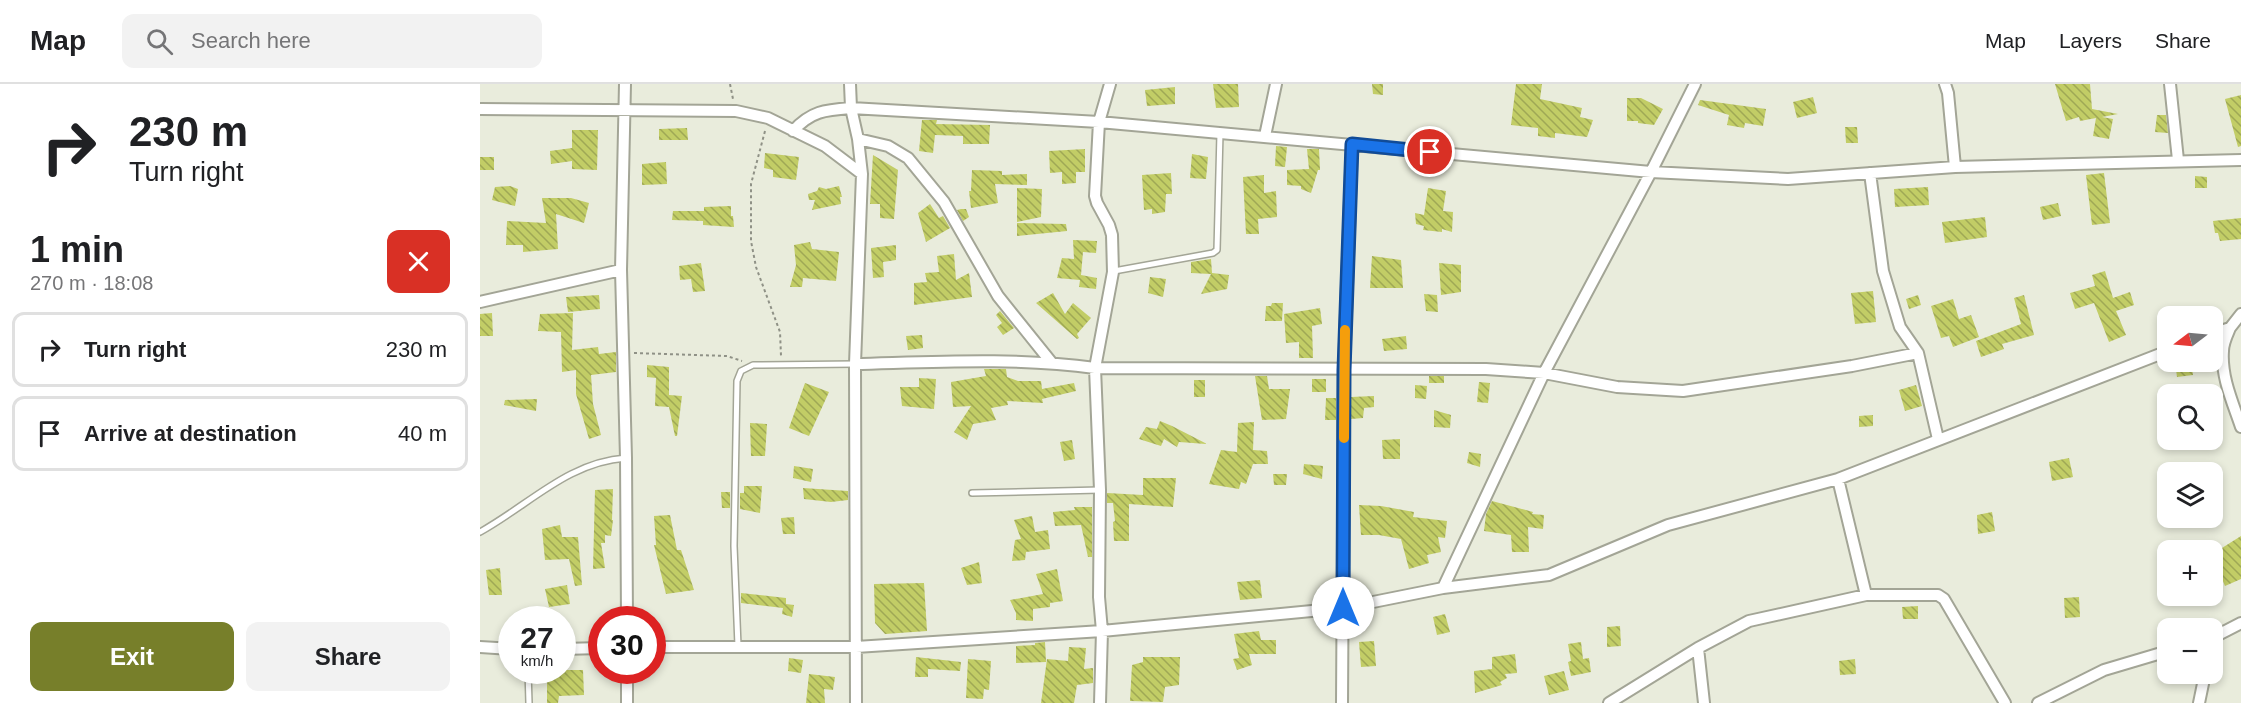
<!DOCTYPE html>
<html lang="en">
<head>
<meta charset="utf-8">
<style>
  body { margin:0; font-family:Arial,sans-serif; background:#f2f2f2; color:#202124; height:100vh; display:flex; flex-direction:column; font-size:22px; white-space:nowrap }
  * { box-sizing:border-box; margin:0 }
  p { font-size:20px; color:#757577 }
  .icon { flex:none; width:33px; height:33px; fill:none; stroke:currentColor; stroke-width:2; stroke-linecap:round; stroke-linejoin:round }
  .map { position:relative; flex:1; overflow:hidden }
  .side { display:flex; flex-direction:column; background:#fff; width:480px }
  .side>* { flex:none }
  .guide { background:#fff; color:#202124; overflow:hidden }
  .needle { width:39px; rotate:254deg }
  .tools { position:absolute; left:1677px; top:222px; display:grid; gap:12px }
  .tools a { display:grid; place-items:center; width:66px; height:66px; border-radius:12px; background:#fff; box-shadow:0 3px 9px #0003; font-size:30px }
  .speed { position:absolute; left:18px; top:522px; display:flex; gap:12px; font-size:30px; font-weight:700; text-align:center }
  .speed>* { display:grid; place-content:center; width:78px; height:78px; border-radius:50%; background:#fff; box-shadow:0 3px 9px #0003; line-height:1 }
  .speed small { font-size:15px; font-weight:400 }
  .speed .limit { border:9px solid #d22; background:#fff; color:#111 }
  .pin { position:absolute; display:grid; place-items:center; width:51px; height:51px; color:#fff; margin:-26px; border:3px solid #fff; border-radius:50%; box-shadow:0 2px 6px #0007 }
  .me { position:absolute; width:66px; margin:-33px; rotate:0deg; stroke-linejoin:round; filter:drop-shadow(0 0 4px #0008) }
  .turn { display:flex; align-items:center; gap:21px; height:126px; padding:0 30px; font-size:27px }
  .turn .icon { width:78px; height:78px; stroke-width:2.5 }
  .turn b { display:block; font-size:42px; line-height:51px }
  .round { display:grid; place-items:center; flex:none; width:63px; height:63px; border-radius:12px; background:#f2f2f2 }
  .headline { display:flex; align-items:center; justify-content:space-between; height:102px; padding:0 30px }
  h1 { font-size:36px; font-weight:700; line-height:45px }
  .button { display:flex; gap:12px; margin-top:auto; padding:12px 30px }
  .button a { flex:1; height:69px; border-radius:12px; background:#777f2a; color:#fff; font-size:24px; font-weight:700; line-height:69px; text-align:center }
  .button a+a { background:#f2f2f2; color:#202124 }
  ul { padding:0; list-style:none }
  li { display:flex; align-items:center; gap:18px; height:75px; margin:0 12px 9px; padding:0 18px; border:3px solid #e0e0e0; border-radius:12px }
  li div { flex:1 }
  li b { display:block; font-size:22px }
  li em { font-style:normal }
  header { display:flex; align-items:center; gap:36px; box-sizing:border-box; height:84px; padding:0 30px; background:#fff; border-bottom:2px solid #e0e0e0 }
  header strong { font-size:28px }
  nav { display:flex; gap:33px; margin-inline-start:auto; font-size:21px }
  .search { width:420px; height:54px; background:#f2f2f2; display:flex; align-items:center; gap:15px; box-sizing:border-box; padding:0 21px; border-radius:12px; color:#757577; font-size:22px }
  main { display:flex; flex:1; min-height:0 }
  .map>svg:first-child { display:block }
  .building { fill:url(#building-back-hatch) }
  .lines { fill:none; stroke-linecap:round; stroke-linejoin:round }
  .service-casing { stroke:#a3a596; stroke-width:8 }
  .minor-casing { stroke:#a3a596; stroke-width:14 }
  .path { stroke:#8f9186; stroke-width:2; stroke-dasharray:3 3; stroke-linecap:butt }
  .service { stroke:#fff; stroke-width:5 }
  .minor { stroke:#fff; stroke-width:10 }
  .route-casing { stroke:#114b97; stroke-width:15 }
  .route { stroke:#1a73e8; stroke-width:10 }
  .slow { stroke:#f59e0b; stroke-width:10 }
</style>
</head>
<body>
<header>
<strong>Map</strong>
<div class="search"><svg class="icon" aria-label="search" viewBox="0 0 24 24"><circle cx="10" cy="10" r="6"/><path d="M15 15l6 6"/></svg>Search here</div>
<nav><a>Map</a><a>Layers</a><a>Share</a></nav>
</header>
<main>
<section class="side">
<div class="guide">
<div class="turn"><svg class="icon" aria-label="right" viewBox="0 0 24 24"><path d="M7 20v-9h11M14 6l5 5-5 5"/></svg><div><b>230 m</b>Turn right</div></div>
</div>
<div class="headline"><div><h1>1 min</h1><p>270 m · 18:08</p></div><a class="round" style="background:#d93025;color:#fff"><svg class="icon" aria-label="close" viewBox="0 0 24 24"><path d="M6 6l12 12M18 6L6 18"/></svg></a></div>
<ul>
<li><svg class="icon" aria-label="right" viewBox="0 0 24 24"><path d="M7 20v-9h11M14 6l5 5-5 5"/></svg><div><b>Turn right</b></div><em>230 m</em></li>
<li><svg class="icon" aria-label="arrive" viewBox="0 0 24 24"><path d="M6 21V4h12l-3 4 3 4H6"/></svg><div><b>Arrive at destination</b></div><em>40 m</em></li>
</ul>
<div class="button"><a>Exit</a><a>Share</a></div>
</section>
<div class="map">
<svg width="1761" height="619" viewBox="0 0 1761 619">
  <defs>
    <pattern id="building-back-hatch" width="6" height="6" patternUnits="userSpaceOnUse" patternTransform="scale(1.5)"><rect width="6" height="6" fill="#c2cd66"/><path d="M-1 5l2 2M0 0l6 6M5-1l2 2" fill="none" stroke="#9fa855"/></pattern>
  </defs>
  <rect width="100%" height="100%" fill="#e9ecdc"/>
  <path class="building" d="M733,0H758L759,23L736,24Z
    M892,0H903V11L893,10Z
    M1036,0H1062L1060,15L1102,24L1100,33L1113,36L1107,53L1075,49V54L1058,52V44L1031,41Z
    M1575,0H1610L1612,25L1638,30L1622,33L1633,35L1629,55L1613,52L1616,34L1600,37L1599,33L1586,37Z
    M695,3V20L667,22L665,6Z
    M1761,11V62L1758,63L1745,15Z
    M1333,13L1337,29L1317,34L1313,18Z
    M1147,14H1161L1183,25L1174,41L1158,39V37H1147Z
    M1220,16L1286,25L1283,42L1265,39L1264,44L1247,41L1249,31L1218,21Z
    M1677,31H1686L1688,49L1675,48Z
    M442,36H457L456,40L510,41L509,60H483V52L455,51L453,69L439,67Z
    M1365,43H1377L1378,59H1366Z
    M207,44L208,56H179V45Z
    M92,46H118L117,86L92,85V77L71,80L70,67L92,64Z
    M796,62L807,63L805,83L795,82Z
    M605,65V88H596V99L582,100V88L570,89L569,67Z
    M827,65H839L840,86H838L831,109L821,105V102L807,101V86L829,85Z
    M285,69L319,73L316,96L293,93V86L284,84Z
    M712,70L728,73L726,95L710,94Z
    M393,71L418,86L414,135L400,134V120H390Z
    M0,73H14V86H0Z
    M186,78L187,100L162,101V80Z
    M492,86L522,87V91L547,90V101L515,100L518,119L491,124L489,107H491Z
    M691,89L692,110H686L685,128L672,130V125L664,126L662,91Z
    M1624,89L1630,139L1612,141L1606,91Z
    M784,91V109L796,107L797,133L778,135L779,150H766L763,93Z
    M1715,92L1727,93V104H1715Z
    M30,102L38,105L35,122L12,116L15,103Z
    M359,102L362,113H360L361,120L332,126L335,116H329L328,110L337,107L339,103L346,105Z
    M1448,103L1449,121L1415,123L1414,105Z
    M537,104L562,105L561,133L537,138Z
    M948,104L966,107L963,127L973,128L972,148L962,145V148L943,146L944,142L936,140L935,129L944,131Z
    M62,114H91L109,119L104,139L76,130L78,165L43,168V161H26L27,137L66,139Z
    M1578,119L1581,132L1563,136L1560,123Z
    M450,120L459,134L463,132L470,144L446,158L438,129Z
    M251,122V132H253L254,143L223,141V137L192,136L193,127H224V123Z
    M481,125H486L489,133L483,137L477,126Z
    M1505,133L1507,153L1465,159L1462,138Z
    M1761,134V155L1740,157L1738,149H1735L1733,137Z
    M537,139L586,140L587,147L537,152Z
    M593,156L617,157L616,169L603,168L601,191L617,194L616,205L599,203L600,196L577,194L582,174L594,175Z
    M330,158L332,165L359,168L356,197L323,194L322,203H310L316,181L314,161Z
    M416,161V176L403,178L404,193L393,194L391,164Z
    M474,170L476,196L489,189L492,213L434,221V199L447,198L445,189L459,188L457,172Z
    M892,172L921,176L923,204H890Z
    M731,175L732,189L749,191L747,205L721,210L731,190L711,189V178Z
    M221,179L225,207L213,208L211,195L200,196L199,182Z
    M959,179L981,181V208L961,211Z
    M1625,187L1633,214L1650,208L1654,221L1636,227L1646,251L1629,258L1614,219L1595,225L1590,209L1615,202L1612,191Z
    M670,193L686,195L683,213L668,209Z
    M1393,207L1396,238L1375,240L1371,209Z
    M573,209L585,230L593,219L611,234L597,250L599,254L597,255L556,219Z
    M944,210L957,211L958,228L946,227Z
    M119,211L120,225L88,228L86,213Z
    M1438,211L1441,221L1429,225L1426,215Z
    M1544,211L1554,251L1522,260L1524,265L1501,273L1496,257L1541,240L1534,214Z
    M1473,215L1479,235L1491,231L1499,253L1473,263L1469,252L1461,254L1451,222Z
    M792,219H803L802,237H785L786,222H791Z
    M840,224L842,240L832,242L833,274H819V258L806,259L804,230Z
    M520,227L534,244L523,251L517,243L522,239L516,231Z
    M12,229L13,252H0V230Z
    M93,229L92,266L118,263L119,270L136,268V288L111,291L113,320L121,351L109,355L96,310V286L82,288L81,248L58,247L60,230Z
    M442,251L443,264L428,266L426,252Z
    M926,252L927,265L904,267L902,255Z
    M1695,278H1711L1713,291L1697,293Z
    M167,281L189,283V311L202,312L197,352H195L189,323L175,322L176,294L167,293Z
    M504,285H526L527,293L538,297H561L562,305L594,299L596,307L562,315L563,319L527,317L528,321L511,324L516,336L493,340L487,356L474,348L491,322L473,323L471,298L506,292Z
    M775,292H787L789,305H810L806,335L782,336Z
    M949,292H964V299H949Z
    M439,294L456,295L454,325L422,322L420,303H439Z
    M832,295H846V308H832Z
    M714,296H725V313H714Z
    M999,298L1010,299L1008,319L997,318Z
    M325,299L349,308L329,352L309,344Z
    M935,301L947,302L946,315L935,314Z
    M1436,301L1442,322L1425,327L1419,306Z
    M894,312V323L884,324L883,334L871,335V313Z
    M846,314H856V336H845Z
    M57,315L56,327L24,321L25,316Z
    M954,326L971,331L970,344L954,343Z
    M1393,331V342L1379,343V332Z
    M680,337L692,342L727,360L699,358L697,363L684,355L681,362L659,355L666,343L677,345Z
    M774,338L773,366L787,367L788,380H773L766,400L761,398L759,405L729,400L741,366L757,368L758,339Z
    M270,339L287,340L285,372H271Z
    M920,355V375H903L902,356Z
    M592,356L595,375L584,377L580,358Z
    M989,368L1001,370L1000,383L987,379Z
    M1589,374L1593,393L1572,397L1569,378Z
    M824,380L843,382L842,395L823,390Z
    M314,382L333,385L331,398L313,394Z
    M793,390H807L806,401H794Z
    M663,394H696L693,423L649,420V457H634L633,438L635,437L633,419H627V409L663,411Z
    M264,402H282L280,429L260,425V409H264Z
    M323,404L368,407V416L351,418L324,415Z
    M133,405L132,436H133L131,452L125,451V459H121L125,484L113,485L115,406Z
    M241,408H250V424H242Z
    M1012,417L1053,428L1052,430L1064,431L1063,445L1048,443L1049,468H1032L1031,451L1004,447L1006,430Z
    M879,421L901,422L934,428L933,433L967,437L965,454L958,453L961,468L947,471L949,479L929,485L921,455L899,451H881Z
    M594,423H612V473H608L601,441L575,442L573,428L595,426Z
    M1512,428L1515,447L1498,450L1497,431Z
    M190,431L197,466H201L214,506L186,510L174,461H176L174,432Z
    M552,432L555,448L568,446L570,465L546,468L545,476L532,477L535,456L541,455L534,436Z
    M314,433L315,450H303L301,434Z
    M80,441L82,453H98L102,501L95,502L89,475L65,476L62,445Z
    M1761,452V495L1745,502L1737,483L1742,482L1734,469Z
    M499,478L502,499L487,501L481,484Z
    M20,484L22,511H9L6,486Z
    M577,485L583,517L570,519V523L553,525V537L536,536V529L530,516L563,510L556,490Z
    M780,496L782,514L760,516L757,498Z
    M444,499L447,547L405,550L395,539L394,500Z
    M87,501L90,520L69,523L65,505Z
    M261,509L306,514V520L314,521L312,533L302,530L303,524L261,519Z
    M1599,513L1600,533L1585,534L1584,514Z
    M1438,522V535H1423L1422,523Z
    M965,530L970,548L957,551L953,533Z
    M1140,542L1141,562L1127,563V543Z
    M779,547L781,556H796V570H769L772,581L757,586L753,575L759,574L754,550Z
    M894,557L896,582L881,583L879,558Z
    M565,558L566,578L536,579V562L555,561V559Z
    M1101,558L1103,575L1109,574L1111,588L1091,592L1088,578L1091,577L1088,560Z
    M589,563L606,564L604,585L613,584V599L597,601L594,619H561L567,575L588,577Z
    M1035,570L1037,589L1025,590L1027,594L1020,598L1022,601L995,609L994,587L1012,585V573Z
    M436,573L481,578L480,587L448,585V593H435Z
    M663,573H700L699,601L685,603L683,618L650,617L652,581L663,578Z
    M309,574L323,576L321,589L308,587Z
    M488,575L511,577L509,606L504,605L503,615L486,614Z
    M1375,575L1376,590L1360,591L1359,577Z
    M67,586H103L104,611L79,612L78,619H67Z
    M1084,587L1089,606L1069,611L1064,592Z
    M329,590L355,593L353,606L344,605L345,619H326Z"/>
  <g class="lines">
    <g class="service-casing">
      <path id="service" d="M634,187L733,169L737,166L740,49
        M492,409L620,406
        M0,448C49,421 88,378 146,374
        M258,562L254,462L257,297L261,287L273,281L375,280
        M48,586L49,619"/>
    </g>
    <g class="minor-casing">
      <path id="minor" d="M145,0L141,186L146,374L147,536
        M370,0L371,24L378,55L382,90L375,280L376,619
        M1465,0L1468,9L1475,83
        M1690,0L1698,76
        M0,25L256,27L288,34L345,62L382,90
        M313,47C331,27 345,26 371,24L619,38L1171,88L1308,95L1475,83L1761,76
        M785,52L796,0
        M378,55L408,62L428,74L464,118L518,212L571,278
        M1390,89L1403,187L1420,243L1438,269L1458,355
        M0,218L141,186
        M1750,244C1747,251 1743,259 1743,267C1741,293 1753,319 1761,343
        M1732,250L1750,244L1761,230
        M375,280C455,278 535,273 615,284L1006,285L1064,289L1137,303L1203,307L1372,282L1438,269
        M1358,395L1386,511
        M963,504L1064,289L1171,88L1215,0
        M1732,554L1761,539
        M0,563L32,565
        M172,563H376L622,547L863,524L963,504L1069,491L1188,441L1358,395L1688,267
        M1218,564L1224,619
        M82,565L122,564
        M147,619V586
        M620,619L622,547L619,513L620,406L615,284L633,188L632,151L629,141L617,119L615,112L619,38L630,0
        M862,619L864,286L872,60
        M1129,619L1218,564L1269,537L1386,511H1458L1464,515L1525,619
        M1558,619L1624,586L1688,567
        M1719,619L1725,590"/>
    </g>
    <path class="path" d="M250,0L253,15
      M285,47L271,100V157L276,183L300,248L301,272
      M154,269L247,272L262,277"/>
    <use href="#service" class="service"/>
    <use href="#minor" class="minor"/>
  </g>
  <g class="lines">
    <g class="route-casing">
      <path id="route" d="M863,524L864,286L872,60L950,68"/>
    </g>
    <use href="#route" class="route"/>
    <path class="slow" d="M864,354L865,246"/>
  </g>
</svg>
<div class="tools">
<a><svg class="needle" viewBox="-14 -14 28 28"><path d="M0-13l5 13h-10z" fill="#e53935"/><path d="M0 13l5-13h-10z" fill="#757577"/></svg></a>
<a><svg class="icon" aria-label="search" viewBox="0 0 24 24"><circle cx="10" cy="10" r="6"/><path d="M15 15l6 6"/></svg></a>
<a><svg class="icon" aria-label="layers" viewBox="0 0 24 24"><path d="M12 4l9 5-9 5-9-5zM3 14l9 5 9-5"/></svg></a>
<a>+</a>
<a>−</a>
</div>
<div class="speed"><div>27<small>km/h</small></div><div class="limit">30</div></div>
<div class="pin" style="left:950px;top:68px;background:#d93025"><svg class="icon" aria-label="arrive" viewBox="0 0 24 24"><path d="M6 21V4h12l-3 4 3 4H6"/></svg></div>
<svg class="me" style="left:863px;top:524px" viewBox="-20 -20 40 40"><circle r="19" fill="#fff"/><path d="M0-13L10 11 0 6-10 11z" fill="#1a73e8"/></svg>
</div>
</main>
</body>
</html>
